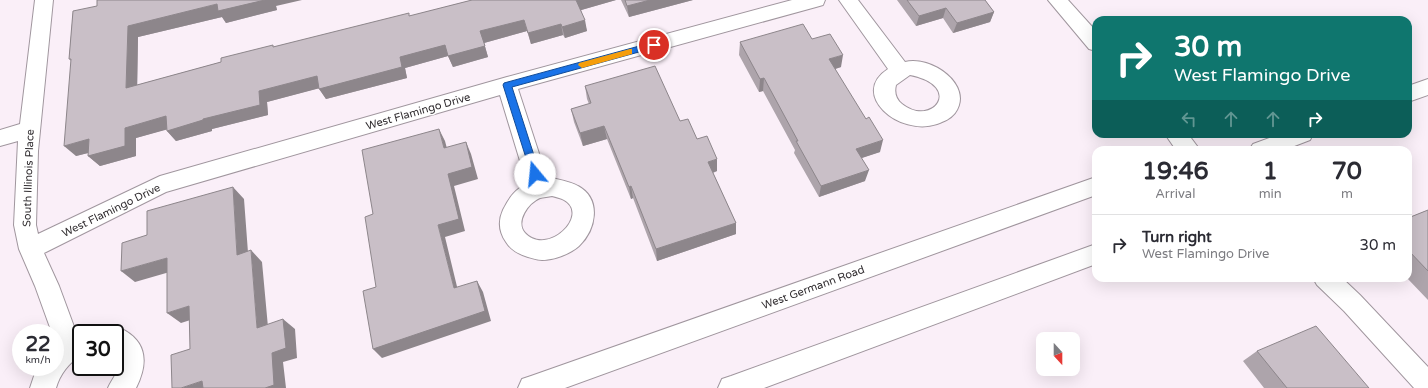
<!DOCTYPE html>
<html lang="en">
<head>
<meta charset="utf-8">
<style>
  body { margin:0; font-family:"Varela Round",sans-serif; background:#f2f2f3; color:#2b2b33; height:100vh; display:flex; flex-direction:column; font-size:15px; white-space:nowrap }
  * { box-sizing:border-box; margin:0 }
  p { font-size:13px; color:#7c7c81 }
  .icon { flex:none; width:22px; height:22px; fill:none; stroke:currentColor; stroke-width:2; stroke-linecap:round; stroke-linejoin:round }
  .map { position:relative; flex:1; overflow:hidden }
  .details { position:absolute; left:1092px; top:146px; width:320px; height:136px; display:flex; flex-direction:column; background:#fff; border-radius:12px; box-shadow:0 4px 16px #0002 }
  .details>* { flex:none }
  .banner { position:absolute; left:1092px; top:16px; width:320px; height:122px; border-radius:12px; box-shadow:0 4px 16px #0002; background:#0f766e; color:#fff; overflow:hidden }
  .needle { width:26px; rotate:159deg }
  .fabs { position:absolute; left:1036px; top:332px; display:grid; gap:8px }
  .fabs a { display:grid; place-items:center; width:44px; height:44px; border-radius:8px; background:#fff; box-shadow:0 4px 16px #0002; font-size:20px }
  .speed { position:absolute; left:12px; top:324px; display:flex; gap:8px; font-size:20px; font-weight:700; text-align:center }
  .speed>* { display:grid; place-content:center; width:52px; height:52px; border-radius:50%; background:#fff; box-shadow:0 4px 16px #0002; line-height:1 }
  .speed small { font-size:10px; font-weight:400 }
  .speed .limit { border:2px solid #111; border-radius:6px; background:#fff; color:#111 }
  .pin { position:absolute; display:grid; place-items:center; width:34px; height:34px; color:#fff; margin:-17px; border:2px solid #fff; border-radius:50%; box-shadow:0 1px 4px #0007 }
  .me { position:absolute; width:44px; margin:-22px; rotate:343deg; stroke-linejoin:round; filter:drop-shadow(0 0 3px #0008) }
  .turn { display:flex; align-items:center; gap:14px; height:84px; padding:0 16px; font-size:18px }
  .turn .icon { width:52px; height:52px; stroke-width:2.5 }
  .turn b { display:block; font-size:28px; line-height:34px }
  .lanes { display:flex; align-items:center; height:38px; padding:0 16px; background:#0003; justify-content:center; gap:20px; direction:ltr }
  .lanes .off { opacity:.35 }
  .eta { display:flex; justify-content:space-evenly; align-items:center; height:68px; text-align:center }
  .eta b { font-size:24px; font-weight:700; line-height:28px }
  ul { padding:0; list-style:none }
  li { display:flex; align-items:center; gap:12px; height:60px; padding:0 16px; border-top:1px solid #e1e1e2 }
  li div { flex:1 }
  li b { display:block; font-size:15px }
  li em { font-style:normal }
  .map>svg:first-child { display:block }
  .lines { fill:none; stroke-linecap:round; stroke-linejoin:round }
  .minor-casing { stroke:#a0969e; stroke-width:2 }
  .tertiary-casing { stroke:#a0969e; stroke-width:2 }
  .secondary-casing { stroke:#a0969e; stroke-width:2 }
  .minor { fill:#fff; fill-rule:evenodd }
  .tertiary { fill:#fff; fill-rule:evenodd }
  .secondary { fill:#fff; fill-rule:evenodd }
  .wall { fill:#ada4ab }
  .shaded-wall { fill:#8d868b }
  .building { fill:#c9bfc7; stroke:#8d868b }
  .route { fill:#1a73e8; stroke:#114b97 }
  .slow { fill:#f59e0b }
  .labels { text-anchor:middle; stroke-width:3; stroke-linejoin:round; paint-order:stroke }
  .street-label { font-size:11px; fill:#312d30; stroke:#fff }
</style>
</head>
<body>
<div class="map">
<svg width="1428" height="388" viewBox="0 0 1428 388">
  <rect width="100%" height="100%" fill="#faeff8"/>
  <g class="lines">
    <g class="minor-casing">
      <path id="minor" d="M35,0H53L38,151L36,225L38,234L160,176L507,77L792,0H825L823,5L816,7L518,89L547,178H552C560,180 571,182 578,186C602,199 596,230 579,246C570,254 554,260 542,260C538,260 532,258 528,257C518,254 511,250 506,242C499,232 498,221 503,210C509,198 515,189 527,184L500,95L166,192L44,253L59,286L76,332L81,330L88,333H81V355C69,363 60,374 56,388H30L37,367H55L56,344L55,333H52L35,286L19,249L14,225L18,141L0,146V130L20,124ZM552,196C556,197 561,198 564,200C591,215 547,257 525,233C515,222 528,203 540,198C544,197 548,197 552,196Z
        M839,0H858L905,62C930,55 975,85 955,113C950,119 945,121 937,124C899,137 849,94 888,69ZM910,75C965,86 932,128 902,104C896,99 894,93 896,85Z
        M1313,278H1342L1360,295L1428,367V388H1414L1344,311L1317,285Z
        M115,326C146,338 150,360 136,388H108C113,376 127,364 115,352V333H105L106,330Z"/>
    </g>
    <g class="tertiary-casing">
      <path id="tertiary" d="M1048,0H1068L1096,31V51L1089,49Z
        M1165,134H1188L1200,150H1176Z"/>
    </g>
    <g class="secondary-casing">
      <path id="secondary" d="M1428,79V95L1408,102V86Z
        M1280,134H1313L1310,140L1284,150H1249L1253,144Z
        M1096,177V195L565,388H518L522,379L531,376Z
        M1096,244V264L764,388H718L722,379L731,376Z"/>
    </g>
    <use href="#minor" class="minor"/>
    <use href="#tertiary" class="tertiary"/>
    <use href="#secondary" class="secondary"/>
  </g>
  <path class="wall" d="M472,0H616L581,10L587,31L565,38L563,35L531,44L527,31L484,43L488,57L453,67L448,56L405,68L407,78L326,99L319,88L267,102L268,115L212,129V131L176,141L167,131V129L136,138V156L100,166L88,156V153L76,156L71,61L69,59L73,11L276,6L277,10L226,23L222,17L138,37L137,85L221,62L274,47L410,16Z
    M621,0H693L629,17Z
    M897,0H985L994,12L990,22L953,33L943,18L916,26Z
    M812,39L841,67L835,69L880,152L861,158L865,181L819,197L794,153L795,150L763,91L759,92L739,55L740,42Z
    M585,86L680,121L697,139L717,171L713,173L736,223V234L657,261L633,198L631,199L607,139L583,146L574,122L571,109L589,104L587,99Z
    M1428,210V300L1407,278H1408V218Z
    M1257,351L1369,388H1264L1243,361Z"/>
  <path class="shaded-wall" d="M265,0H302L276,6L277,10L226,23L222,17L138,37L137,98L126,88L128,26L217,4Z
    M576,0H616L578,11Z
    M650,0H693L629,17L627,6Z
    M946,8L943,18L916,26L919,16Z
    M994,12L990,22L953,33L957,23Z
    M524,20L527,31L484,43L488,57L453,67L448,56L405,68L407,78L326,99L319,89L400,57L480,31Z
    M585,20L587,31L565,38L562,27Z
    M561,24L563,35L531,44L528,33Z
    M843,55L841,67L826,72L829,59Z
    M317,76L324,87L267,102L268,115L212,129V131L176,141L167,131L203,119L259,91Z
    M764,78L763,91L759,92L760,79Z
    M166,116L176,127L136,138V156L100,166L88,156L125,128Z
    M604,126L607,139L583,146L580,133Z
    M439,129L445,141L450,160L444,148Z
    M89,139L100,150L76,156L64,146Z
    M883,140L880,152L853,161L856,149Z
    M466,142L471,154L478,179L454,186L465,231L445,237L460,299L454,288L438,225L448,174Z
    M717,159V171L708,174V162Z
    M869,170L865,181L819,197L821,186Z
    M631,186L633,198L631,199L629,187Z
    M233,187L244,199L249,266L237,255Z
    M736,223V234L657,261L656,249Z
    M251,250L262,262L269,338L257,328Z
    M167,258L180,269L135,282L121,271Z
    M477,281L483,292L491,321L382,358L373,349Z
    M189,306L203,316L181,323L167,313Z
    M283,319L295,329L297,358L283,362L286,388H265L272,353Z
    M202,381L213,388H181Z"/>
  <path class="building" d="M97,0H265L218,11L217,4L128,26L126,88L221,62V58L273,45V47L409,13V16L472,0H576L585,20L562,27L561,24L528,33L524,20L480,31L485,46L448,56L445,45L400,57L402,67L319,89L317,76L259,91L260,105L203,119V120L167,131L166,116L125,128V146L88,156L89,139L64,146L71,59H69L73,11L97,6Z
    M625,0H650L627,6Z
    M907,0H985L994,12L957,23L946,8L919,16Z
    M803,24L812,39L830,34L843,55L829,59L866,119L869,117L883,140L856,149L869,170L821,186L796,141H798L764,78L760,79L740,42Z
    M655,66L680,121L688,119L697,139L707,136L717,159L708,162L736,223L656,249L631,186L629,187L604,126L580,133L571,109L591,103L585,86Z
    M439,129L444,148L466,142L472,167L448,174L459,219L438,225L454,288L477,281L485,311L373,349L363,291L376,287L365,217L373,214L362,150Z
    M233,187L237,255L251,250L257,328L283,319L286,348L272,353L274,385L265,388H203L202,381L181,388H172L171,355L190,349L189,306L167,313V258L121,271L122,243L147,235V211Z
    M1428,210V271L1408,250V218Z
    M1316,326L1369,388H1287L1257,351Z"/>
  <path class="route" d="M654,42L658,45L657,47L512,87L540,174L538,177H532L503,85L504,83Z"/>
  <path class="slow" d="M630,49H632V54L582,68L578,65L579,63Z"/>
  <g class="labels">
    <g class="street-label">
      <text transform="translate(418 111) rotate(-16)" y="4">West Flamingo Drive</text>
      <text transform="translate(28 178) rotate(-88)" y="4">South Illinois Place</text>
      <text transform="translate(111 210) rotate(-26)" y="4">West Flamingo Drive</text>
      <text transform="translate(813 287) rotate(-20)" y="4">West Germann Road</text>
    </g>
  </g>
</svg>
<div class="fabs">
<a><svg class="needle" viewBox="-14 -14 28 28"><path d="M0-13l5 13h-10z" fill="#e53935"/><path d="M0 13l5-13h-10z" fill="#7c7c81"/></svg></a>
</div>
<div class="speed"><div>22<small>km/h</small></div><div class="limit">30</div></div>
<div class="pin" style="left:654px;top:45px;background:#d93025"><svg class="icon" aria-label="arrive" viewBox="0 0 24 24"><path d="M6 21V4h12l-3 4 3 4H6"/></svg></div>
<svg class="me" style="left:535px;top:174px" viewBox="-20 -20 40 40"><circle r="19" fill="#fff"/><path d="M0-13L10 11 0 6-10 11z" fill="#1a73e8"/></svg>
<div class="banner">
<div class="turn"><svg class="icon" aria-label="right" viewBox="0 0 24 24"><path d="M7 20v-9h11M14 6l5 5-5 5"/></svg><div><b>30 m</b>West Flamingo Drive</div></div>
<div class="lanes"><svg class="icon off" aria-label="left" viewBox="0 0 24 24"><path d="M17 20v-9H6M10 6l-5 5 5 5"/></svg><svg class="icon off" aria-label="ahead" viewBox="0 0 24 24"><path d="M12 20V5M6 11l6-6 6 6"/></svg><svg class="icon off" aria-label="ahead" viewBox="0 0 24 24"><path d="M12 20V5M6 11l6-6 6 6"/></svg><svg class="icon" aria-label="right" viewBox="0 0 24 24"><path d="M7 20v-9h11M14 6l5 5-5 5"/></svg></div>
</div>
<section class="details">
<div class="eta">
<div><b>19:46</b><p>Arrival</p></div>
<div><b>1</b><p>min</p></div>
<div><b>70</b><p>m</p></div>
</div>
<ul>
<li><svg class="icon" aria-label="right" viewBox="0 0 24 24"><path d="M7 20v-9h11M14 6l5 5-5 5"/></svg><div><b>Turn right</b><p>West Flamingo Drive</p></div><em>30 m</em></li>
</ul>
</section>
</div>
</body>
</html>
